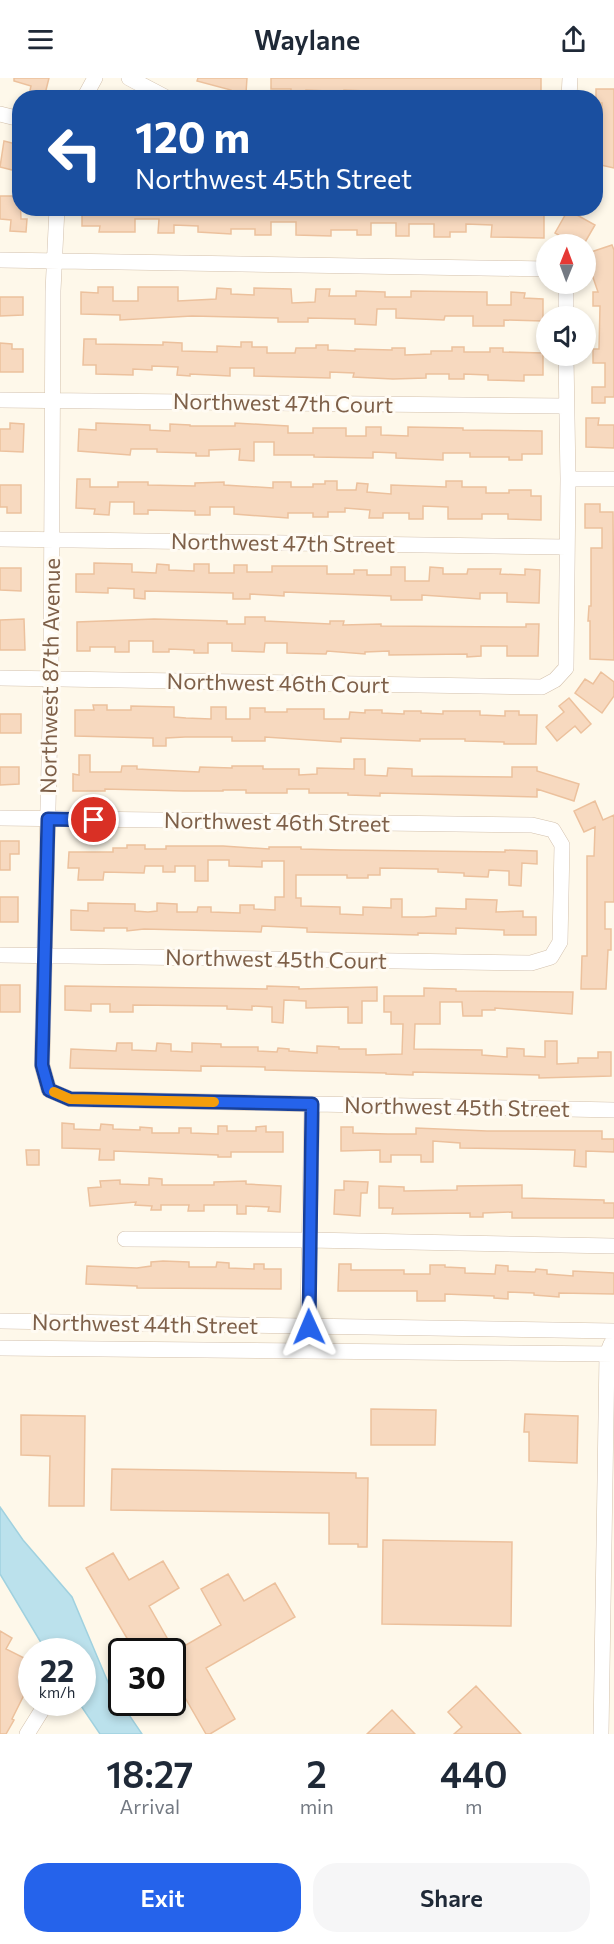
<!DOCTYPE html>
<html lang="en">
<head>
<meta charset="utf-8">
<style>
  body { margin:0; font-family:Commissioner,sans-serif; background:#f6f6f7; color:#1f2937; height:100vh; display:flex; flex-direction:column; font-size:22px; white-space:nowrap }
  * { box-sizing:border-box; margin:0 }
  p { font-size:20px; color:#747a83 }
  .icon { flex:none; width:33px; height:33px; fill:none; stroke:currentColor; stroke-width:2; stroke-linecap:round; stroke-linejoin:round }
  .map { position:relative; height:1656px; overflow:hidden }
  .side { display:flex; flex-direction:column; background:#fff; flex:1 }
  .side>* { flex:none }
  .hud { position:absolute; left:12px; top:12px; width:591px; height:126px; border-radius:24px; box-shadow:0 3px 9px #0003; background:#1a4fa0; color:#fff; overflow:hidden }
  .needle { width:39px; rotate:1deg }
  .controls { position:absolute; left:536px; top:156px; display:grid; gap:12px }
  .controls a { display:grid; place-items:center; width:60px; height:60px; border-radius:50%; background:#fff; box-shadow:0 3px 9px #0003; font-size:30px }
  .speed { position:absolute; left:18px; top:1560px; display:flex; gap:12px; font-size:30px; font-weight:700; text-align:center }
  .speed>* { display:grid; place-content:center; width:78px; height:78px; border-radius:50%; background:#fff; box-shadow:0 3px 9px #0003; line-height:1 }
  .speed small { font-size:15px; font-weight:400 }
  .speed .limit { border:3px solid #111; border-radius:9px; background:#fff; color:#111 }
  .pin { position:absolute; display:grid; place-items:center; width:51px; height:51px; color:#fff; margin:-26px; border:3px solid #fff; border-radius:50%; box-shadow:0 2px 6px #0007 }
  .me { position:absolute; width:66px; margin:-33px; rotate:359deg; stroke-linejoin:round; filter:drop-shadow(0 0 4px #0008) }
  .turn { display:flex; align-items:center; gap:21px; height:126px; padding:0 24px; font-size:27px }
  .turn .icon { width:78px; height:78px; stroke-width:2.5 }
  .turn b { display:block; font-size:42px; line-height:51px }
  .eta { display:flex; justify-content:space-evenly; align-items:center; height:102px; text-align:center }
  .eta b { font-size:36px; font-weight:600; line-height:42px }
  .cta { display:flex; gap:12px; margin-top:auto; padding:12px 24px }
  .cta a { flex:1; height:69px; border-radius:24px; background:#2563eb; color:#fff; font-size:24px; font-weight:600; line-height:69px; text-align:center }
  .cta a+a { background:#f6f6f7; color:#1f2937 }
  header { display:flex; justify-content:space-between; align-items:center; height:78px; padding:0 24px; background:#fff; font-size:27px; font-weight:600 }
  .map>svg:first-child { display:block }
  .water { fill:#bbe1ec; stroke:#a0d1df; stroke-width:1.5 }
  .building { fill:#f7d9bf; stroke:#ecc19d; stroke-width:1.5 }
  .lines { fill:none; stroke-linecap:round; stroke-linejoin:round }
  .minor-casing { stroke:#d3c1ad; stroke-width:16 }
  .minor { stroke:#fff; stroke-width:15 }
  .route-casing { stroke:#184099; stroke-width:15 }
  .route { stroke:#2563eb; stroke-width:10 }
  .slow { stroke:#f59e0b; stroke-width:10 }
  .labels { text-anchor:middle; stroke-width:6; stroke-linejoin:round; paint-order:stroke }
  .street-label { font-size:22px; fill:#7e6049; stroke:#fffbf3 }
</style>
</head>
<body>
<header><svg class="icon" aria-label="menu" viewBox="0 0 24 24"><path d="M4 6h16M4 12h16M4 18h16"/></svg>Waylane<svg class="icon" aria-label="share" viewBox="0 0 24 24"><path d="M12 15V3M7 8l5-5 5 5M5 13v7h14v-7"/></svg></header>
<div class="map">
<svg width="614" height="1656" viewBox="0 0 614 1656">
  <rect width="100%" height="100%" fill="#fef8ea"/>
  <path class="water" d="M0,1429L23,1462L72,1519L110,1609L142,1656H100L79,1625L82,1624V1574L46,1573L0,1496Z"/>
  <path class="building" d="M14,0H49L44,20L29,17L31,8L14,3Z
    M198,0H247L246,15H231V12L197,3Z
    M271,0H541V20H526V15H501V20H486V15L463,14V19L423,18V20L409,19V13H383L382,18H366V13L344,12V18L327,17V13L306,12V19H291V11H271Z
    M596,11H614V90L596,86L599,68L596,67V52L602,54V25H596Z
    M4,63L20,67V94L0,89Z
    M0,118H20L21,141H27L26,154L10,153L11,142L0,141Z
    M82,130H524V136L544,137V160L491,159L492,147L466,146V154H450V159H434V146H409V158H396V145H371V157H357V152H331V158L296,157V144H271V157H255V151H231V156L198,154V148L174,147V155H158L159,141H135V154H99L100,148H82Z
    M568,132L595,147L584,166H565L567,162L555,155Z
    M612,167L614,172V319H605V325H592V309H605V285H593V271H599L600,228H593V214H598L585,176Z
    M98,209H113V223H138V209H178V223L216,221L217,210L231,211V216L254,217V210L291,211L292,225L315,224L316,211H330L329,218H356V213L385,214V219H411V213L487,214V227H511V214L525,215L524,220L543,221V243L504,242V248H473V238H445L444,242L396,240V231H377L376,247L355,246V241L308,240V244H278V240L192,238L120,242V237L81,236V214L98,215Z
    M0,219H23V237L0,238Z
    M84,261H96V266L163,267V264L182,265V273L217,274V268L241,269V264H252V269H267V275H295L296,270H316V267H328V272L355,273V271L392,272V270H405V277L431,276V273H452V269H464V274H490V270H503V274L543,275V297H524V303L488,302V297L464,296V301H449V296H426V300L393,301L353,299L354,295L330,294V300L254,298V290H230V298L190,296V298L177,297L178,289L152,288V292L133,291V297L96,296V287H83Z
    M0,265L12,266V271H23V294H0Z
    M586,340H599L598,347H614V370L586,369Z
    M10,345L24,346L23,374L0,373V351H10Z
    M96,345L150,347V352L170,353V346L190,347V348H235V345L270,347L288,348V355H313V350H346V358H366V349H381V357L408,358V349L463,350V352L542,353V376H522V382H509V379H470V375H443V382L396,380V375L373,374V380L314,379V377H274V364H254V383L239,382L240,371L209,372V378H196V375L157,374V371H131L130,377L78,373L79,351L96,352Z
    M77,401H90V409H118V404H148V407L195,408V405L224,404V407L273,410V404H291V409H313V406H325V403H337V412H356L357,405L368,406L367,414L391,416V407L446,409V403H462V409H486V415H509V412H531V418H541V442L508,441V436H482V441H448V429L423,428V441H409V435H383V440H369L370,432L345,430V434H328V439H313V435H288V440L234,436V429H210V437H195V433L148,432V436H134V424H110L109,437L94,436L95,431L76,430Z
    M0,407H21V435H7V429H0Z
    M585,426H600V434H613L614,582L590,581V543H588L589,528H591V470H602V450H585Z
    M94,485L132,486V494L156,495L157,486L169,487V492L194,493V486H209V495H234V487H247V494H272V488H327V496H354V492H367V497H391V489H405V503H429L430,489L443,490V496H467L468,491H501L500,496L525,497V491L540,492L539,525L507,524V515H480V521L422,517V522H391V518L284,514V518L250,516V521H233V515L145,513V521L134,520V511L108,510V515L76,514V496H94Z
    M0,490H21V513L0,512Z
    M245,539H265V543L330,546V543H344L343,547L381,546V548L526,549V546H539L538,578H507V568H481V578L467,579V576L389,577V573L365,574V576L327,573L326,576L287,575V565H265L264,574L232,573V565H208V575H194V572L169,571V574H153V563H129V574H115V569H90V573H77V544L154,541L227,543V546H245Z
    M24,541L25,572H0V542Z
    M601,594L614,604V618L602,635L575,615L585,601L593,606Z
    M569,620L591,646L581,655L575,648L557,663L546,649L564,634L559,628Z
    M93,627H107V632H131V628L174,629V639L186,640L211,641V629H226V641H250V630H265V634H287V631H324V641H349L350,634L365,635V632H382V635L404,636V633H421V635L443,636V633H480V637L505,638V633H519V637H537L536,666H504V664L465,663V661H420V663L341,660V664L265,659V663H232V659H185L166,660V668H153V660L75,658V632H94Z
    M0,636H21V655H0Z
    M79,677H90V694H121L122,688H137V691L199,694L200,689L232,690V688H263V691H299V697L317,696V690L354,691V681H365V697L387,698L388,690L412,691V698L512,699V689H537V693L579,706L574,723L537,711V719L380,715V718L348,717V715H309V711H287V715H246V712H223V713H184L105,711V713H73V696L79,697Z
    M0,689H19V706L0,707Z
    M595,723L603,742L614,737V824H605V851H611V872H608L606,911H581L582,878H587V778H594L595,749L584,754L574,733Z
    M0,763H19V776H10V792H0Z
    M127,767H145V771H166V768H223L269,771V769H301V771L341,772L505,774V772L537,773V786L522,785L521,808L509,807V793L489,792L488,799L464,798V795L438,794V791L380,790V797H368V800H347V797H296V820H301V828L340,829V836L363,837V829L391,830V821H402V839H424L436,838V830L466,831V821L497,822L496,834L523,833V839H536V857H504V852L456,850V856L418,855V857L307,854V850L262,848L261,854L144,851L127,853V850H104V853L71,852V832L88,833V825L135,826V833L148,834L157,833V825L177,826V834H197L198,829H211V834L240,835V827H254V831L275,832V819H284V783H262V789L229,788V782H208V803H195V788H175V794H163V788H145L144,795L104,794L103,802H78L79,790H68L69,774H113V770H127Z
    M0,819H18V844H0Z
    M0,907H20V934H0Z
    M65,908L267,911V908L299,909V911L377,909V923H362V945H348V929L306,930V923L284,922L283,945L272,944V929L252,928V932L227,931V928L133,927V934H110V926H91V933L65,932Z
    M424,910L456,911V913L573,914L572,936L495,930V932H482V938H463L462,924H440V946H415L414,971L482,972V977L507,979V970L524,971V978L545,979V963H557V986L578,985V980H598V974H611V998L539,1000V997L413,994V997L386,996V995L265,992V989L201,988V993L70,990L71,971L116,973L117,965H132V972L156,973L157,965L171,966V973L192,974V965L221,966V969H258V973L277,974L278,970L289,971V973L317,975V968L339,969V971H366V977L402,976L403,946H391V934H384V918H424Z
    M62,1045L74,1046V1051L100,1052L101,1046L113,1047V1051L140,1052V1049L152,1050V1055H179V1050H191V1055L218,1056V1048H227V1053H256V1049L266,1048V1054H283V1074H231V1079H218V1077L114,1073V1082H99L100,1071L62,1070Z
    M341,1049H353V1055L388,1056H416V1050L487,1053H602V1061H614V1074L586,1073V1089L574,1088L575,1072L460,1070V1065L433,1063V1084H421V1077H391V1084H380V1072L341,1073Z
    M26,1072H39V1087H27Z
    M149,1100L162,1101V1107H214V1104L246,1103V1106L281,1108L280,1134L268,1133L269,1129L246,1128V1136H237V1127H204V1133H188L189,1127H161V1132H151L152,1128L135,1127L136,1124L90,1128L88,1110L101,1109L100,1103L120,1102V1106L149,1107Z
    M344,1103L368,1104L367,1115H361L360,1138L334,1136L335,1112H344Z
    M522,1107V1120L604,1122V1125H614V1140H512V1134L483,1135V1139H470V1135L392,1136L393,1130H379V1108L404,1109V1113L457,1112V1108Z
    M163,1183L189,1184V1189H216L217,1184L229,1185V1190L254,1191V1186H264V1191H281V1211L137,1210V1208L86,1206L87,1188L137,1190L151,1188V1184Z
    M339,1186H351V1192H404V1196H430V1187H445V1189L465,1190V1195L495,1196L496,1187L508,1188V1193L535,1194L536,1191L547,1192V1196L573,1198V1193L614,1195V1216L559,1215V1219L534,1217V1215L508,1214V1221L494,1220V1218L445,1216V1223H417V1213H338Z
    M371,1331L436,1332L435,1367H371Z
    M525,1336L578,1338L577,1385L529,1383V1354H524Z
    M21,1337L85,1338L84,1428H49L50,1378L21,1377Z
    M112,1391L356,1395V1400H368L367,1469H358V1466H329V1435L111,1432Z
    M383,1462L512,1464L511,1548L382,1546Z
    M113,1475L129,1502L163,1483L179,1510L149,1528L175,1574H135L86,1490Z
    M228,1496L244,1523L275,1505L295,1539L206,1590L235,1641L210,1656H206L176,1604L172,1606V1575L221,1547L201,1511Z
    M0,1553L12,1560L6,1571L32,1584V1615L26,1613L12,1641L14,1642L6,1656H0Z
    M476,1608L521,1656H454L462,1649L448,1634Z
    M392,1632L415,1656H367Z"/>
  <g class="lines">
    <g class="minor-casing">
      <path id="minor" d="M129,0L167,20
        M84,20L95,0
        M569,20L570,0
        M0,36L20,41
        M57,130L53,213L51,601L42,987L49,1012L70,1021L614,1032
        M0,182L546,191
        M566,238V206
        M0,322L566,328
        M568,401H614
        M0,461L567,469
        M0,600L542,609L555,602L566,590L568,401L566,278
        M0,740L532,747L553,752L562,767L560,864L551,879L531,885L0,877
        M125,1161L309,1162L614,1168
        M0,1243L614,1253
        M0,1270L614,1276
        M310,1272L308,1237L312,1026
        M27,1656L47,1624
        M601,1656L607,1276L611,1266"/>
    </g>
    <use href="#minor" class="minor"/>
  </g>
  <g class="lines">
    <g class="route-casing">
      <path id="route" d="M94,742L48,741L42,987L49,1012L70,1021L312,1026L309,1249"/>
    </g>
    <use href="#route" class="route"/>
    <path class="slow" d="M54,1014L70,1021L214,1024"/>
  </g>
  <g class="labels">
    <g class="street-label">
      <text transform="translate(283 325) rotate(1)" y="8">Northwest 47th Court</text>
      <text transform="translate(283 465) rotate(1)" y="8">Northwest 47th Street</text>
      <text transform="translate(50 598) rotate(-89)" y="8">Northwest 87th Avenue</text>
      <text transform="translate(278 605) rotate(1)" y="8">Northwest 46th Court</text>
      <text transform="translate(277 744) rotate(1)" y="8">Northwest 46th Street</text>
      <text transform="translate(276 881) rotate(1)" y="8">Northwest 45th Court</text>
      <text transform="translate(457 1029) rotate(1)" y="8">Northwest 45th Street</text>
      <text transform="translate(145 1246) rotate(1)" y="8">Northwest 44th Street</text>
    </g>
  </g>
</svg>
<div class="controls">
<a><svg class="needle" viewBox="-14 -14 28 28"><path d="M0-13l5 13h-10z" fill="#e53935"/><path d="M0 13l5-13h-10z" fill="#747a83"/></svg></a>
<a><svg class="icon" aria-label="sound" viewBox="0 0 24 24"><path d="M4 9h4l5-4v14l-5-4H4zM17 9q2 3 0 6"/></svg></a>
</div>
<div class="speed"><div>22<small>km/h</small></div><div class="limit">30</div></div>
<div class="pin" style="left:94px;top:742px;background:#d93025"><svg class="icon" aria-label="arrive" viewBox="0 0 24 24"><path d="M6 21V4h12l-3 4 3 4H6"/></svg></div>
<svg class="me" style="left:309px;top:1249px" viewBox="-20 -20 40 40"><path d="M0-17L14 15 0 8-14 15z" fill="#2563eb" stroke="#fff" stroke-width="4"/></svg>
<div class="hud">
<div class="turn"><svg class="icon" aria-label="left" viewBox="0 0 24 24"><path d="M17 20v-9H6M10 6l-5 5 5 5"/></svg><div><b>120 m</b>Northwest 45th Street</div></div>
</div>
</div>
<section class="side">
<div class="eta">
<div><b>18:27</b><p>Arrival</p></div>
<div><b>2</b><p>min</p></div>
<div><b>440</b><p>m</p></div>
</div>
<div class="cta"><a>Exit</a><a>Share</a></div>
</section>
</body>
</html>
